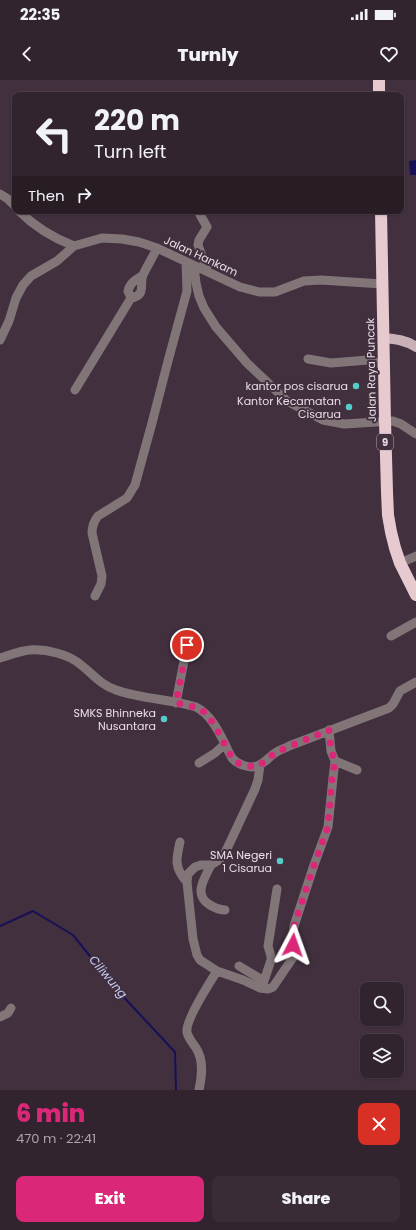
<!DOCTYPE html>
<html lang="en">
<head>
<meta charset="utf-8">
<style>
  body { margin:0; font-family:Poppins,sans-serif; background:#3a2c37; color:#f1f3f6; height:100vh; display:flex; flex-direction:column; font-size:15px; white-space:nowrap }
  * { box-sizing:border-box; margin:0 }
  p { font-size:13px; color:#a8a4aa }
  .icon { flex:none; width:22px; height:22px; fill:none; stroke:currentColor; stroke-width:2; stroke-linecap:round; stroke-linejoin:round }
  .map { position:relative; height:1010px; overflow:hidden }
  .sheet { display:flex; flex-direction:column; background:#32242f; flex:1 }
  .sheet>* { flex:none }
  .top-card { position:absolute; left:12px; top:12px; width:392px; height:122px; border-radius:8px; box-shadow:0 1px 3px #0004,0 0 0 1px #4d414b; background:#32242f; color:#f1f3f6; overflow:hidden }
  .fabs { position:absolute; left:360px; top:902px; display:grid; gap:8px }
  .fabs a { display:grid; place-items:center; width:44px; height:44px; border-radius:8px; background:#32242f; box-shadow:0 1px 3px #0004,0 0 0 1px #4d414b; font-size:20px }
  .pin { position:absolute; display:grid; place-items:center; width:34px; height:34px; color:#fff; margin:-17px; border:2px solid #fff; border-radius:50%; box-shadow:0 1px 4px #0007 }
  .me { position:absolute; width:44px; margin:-22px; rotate:4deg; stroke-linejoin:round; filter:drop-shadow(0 0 3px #0008) }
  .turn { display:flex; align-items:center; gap:14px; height:84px; padding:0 16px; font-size:18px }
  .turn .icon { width:52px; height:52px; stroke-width:2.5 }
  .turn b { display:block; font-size:28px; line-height:34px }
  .then { display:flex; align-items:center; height:38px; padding:0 16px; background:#0003; gap:8px; font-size:15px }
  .round { display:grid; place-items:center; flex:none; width:42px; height:42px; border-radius:8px; background:#3a2c37 }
  .summary { display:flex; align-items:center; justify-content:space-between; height:68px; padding:0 16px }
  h1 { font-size:24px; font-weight:800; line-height:30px; color:#db2777 }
  .button { display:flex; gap:8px; margin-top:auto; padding:8px 16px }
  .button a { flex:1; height:46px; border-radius:8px; background:#db2777; color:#fff; font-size:16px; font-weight:800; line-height:46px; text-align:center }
  .button a+a { background:#3a2c37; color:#f1f3f6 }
  .status { display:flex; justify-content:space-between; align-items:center; height:28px; padding:0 20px; background:#32242f; direction:ltr }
  .status svg { height:11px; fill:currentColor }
  header { display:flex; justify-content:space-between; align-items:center; height:52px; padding:0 16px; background:#32242f; font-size:18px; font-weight:800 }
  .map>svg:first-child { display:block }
  .water { fill:#161057 }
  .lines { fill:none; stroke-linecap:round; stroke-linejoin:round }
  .stream { stroke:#161057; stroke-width:2 }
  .minor { stroke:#817578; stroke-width:9 }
  .major { stroke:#cab1b7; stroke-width:10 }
  .highway { stroke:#e7c9d0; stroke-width:12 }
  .route { stroke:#db2777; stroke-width:7; stroke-dasharray:0 12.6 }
  .poi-dot { fill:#54cdc8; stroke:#42303f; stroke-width:1.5 }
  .labels { text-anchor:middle; stroke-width:4; stroke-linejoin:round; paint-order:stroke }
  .shield { fill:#42303f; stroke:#b7a9b4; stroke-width:1 }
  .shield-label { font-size:10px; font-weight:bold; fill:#e9dde6 }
  .street-label { font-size:11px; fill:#e9dde6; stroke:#42303f }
  .poi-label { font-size:11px; fill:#e9dde6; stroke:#42303f; text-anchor:end }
  .water-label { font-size:12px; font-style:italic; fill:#c8d0fb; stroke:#42303f }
</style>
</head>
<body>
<div class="status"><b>22:35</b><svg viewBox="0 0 49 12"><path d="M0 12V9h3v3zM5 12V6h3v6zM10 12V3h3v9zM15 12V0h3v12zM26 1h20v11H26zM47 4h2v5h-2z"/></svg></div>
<header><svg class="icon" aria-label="back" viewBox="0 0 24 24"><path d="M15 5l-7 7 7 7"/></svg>Turnly<svg class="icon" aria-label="heart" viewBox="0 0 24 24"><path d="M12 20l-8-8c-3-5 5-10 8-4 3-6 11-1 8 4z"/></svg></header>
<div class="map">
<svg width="416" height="1010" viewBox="0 0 416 1010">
  <rect width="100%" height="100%" fill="#42303f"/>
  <path class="water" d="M416,80V95H410L409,81Z"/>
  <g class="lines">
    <path class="stream" d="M0,846L33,831L73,855L118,911L175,972L176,1010"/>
    <path class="minor" d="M0,114L8,119L15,126
      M19,131C35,147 53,158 74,166L102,158L122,159L139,162L157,168L240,207L259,212H275L304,201L321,200L382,204
      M198,131L207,147L199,160L198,165L208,192
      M194,186L196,203L199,216L204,228L216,247L247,283L287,321L323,340L344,344L393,341L401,344L416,354
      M131,218L128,211C130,203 135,200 142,196
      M0,260L9,241L16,218L23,205L31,196L57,181L74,166
      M308,279L331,283L368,280L384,285
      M75,310L131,218C147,215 139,204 143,195C147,186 153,177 157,168
      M400,483L416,476
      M95,516L101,504L102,496L92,453C92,447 94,441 98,436L127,418L135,405L152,343L168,281L187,211L186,182
      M391,556L416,542
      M0,578C10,575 19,571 30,570C46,569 69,574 81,585C93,594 101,605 116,610C141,619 170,619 196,627C210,634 218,650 225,664C227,668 229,673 232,678C237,684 249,689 257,686C264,684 269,677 275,673C279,670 284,669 289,666L389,628L393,624L400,611L416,602
      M176,623L187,565
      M329,650L331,671L335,681L357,690
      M199,683L215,673L225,664
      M260,685L258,700L255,709L225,773L219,780L211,785H201L195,787L188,794L187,802L193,859L197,875L200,880L217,891L243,900L260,908L264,901L271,880V876L268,866L277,809
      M180,762C176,779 174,788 187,802
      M211,785C204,799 193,815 210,825C215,828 219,830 225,830
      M239,886L264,901
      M260,908L268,909L273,907L294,876L292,860L294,846L314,785L328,747L333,698L335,681
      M0,937L8,933L11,928
      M199,1010C202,996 204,980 196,968C193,963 188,958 187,952C185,941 210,902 217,891"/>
    <path class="major" d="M383,258C395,259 406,260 416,267"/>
    <path class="highway" d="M379,0V15
      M381,131L385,341L387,412L388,435L391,452L395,468L400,483L416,515"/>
  </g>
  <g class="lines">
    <path class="route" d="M187,565L176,623L194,627L202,630L209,637L216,648L231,676L238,683L249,686L256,687L260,685L276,672L329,650L331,670L335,681L332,698L328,747L314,785L294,846L292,860L293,865"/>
  </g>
  <g class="poi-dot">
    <circle cx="356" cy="306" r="4"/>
    <circle cx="349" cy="327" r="4"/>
    <circle cx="164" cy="639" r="4"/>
    <circle cx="280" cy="781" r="4"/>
  </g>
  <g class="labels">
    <rect class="shield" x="377" y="354" width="16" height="16" rx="3"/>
    <g class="shield-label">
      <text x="385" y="366">9</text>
    </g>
    <g class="street-label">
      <text transform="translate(201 176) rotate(25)" y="4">Jalan Hankam</text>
      <text transform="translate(371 290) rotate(-91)" y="4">Jalan Raya Puncak</text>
    </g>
    <g class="poi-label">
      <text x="348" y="310">kantor pos cisarua</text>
      <text x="341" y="325">Kantor Kecamatan<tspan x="341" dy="13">Cisarua</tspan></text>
      <text x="156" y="637">SMKS Bhinneka<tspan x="156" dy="13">Nusantara</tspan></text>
      <text x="272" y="779">SMA Negeri<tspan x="272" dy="13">1 Cisarua</tspan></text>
    </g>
    <g class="water-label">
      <text transform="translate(108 897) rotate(50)" y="4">Ciliwung</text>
    </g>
  </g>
</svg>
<div class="fabs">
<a><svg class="icon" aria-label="search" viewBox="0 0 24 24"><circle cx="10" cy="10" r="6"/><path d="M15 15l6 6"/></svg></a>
<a><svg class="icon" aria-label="layers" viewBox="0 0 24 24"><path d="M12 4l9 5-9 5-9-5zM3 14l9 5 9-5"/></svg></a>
</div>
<div class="pin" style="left:187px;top:565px;background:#d93025"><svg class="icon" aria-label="arrive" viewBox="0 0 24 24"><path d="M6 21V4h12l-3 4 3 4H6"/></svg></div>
<svg class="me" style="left:293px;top:865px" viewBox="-20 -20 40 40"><path d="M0-17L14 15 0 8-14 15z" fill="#db2777" stroke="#fff" stroke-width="4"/></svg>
<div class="top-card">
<div class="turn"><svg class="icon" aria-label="left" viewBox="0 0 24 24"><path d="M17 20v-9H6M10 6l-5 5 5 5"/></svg><div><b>220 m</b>Turn left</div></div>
<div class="then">Then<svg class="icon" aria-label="right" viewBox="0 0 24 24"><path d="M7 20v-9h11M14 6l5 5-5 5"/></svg></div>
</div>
</div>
<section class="sheet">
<div class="summary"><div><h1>6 min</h1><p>470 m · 22:41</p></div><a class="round" style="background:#d93025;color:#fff"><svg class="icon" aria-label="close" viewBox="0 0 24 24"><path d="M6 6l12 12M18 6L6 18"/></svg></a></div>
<div class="button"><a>Exit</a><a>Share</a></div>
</section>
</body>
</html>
